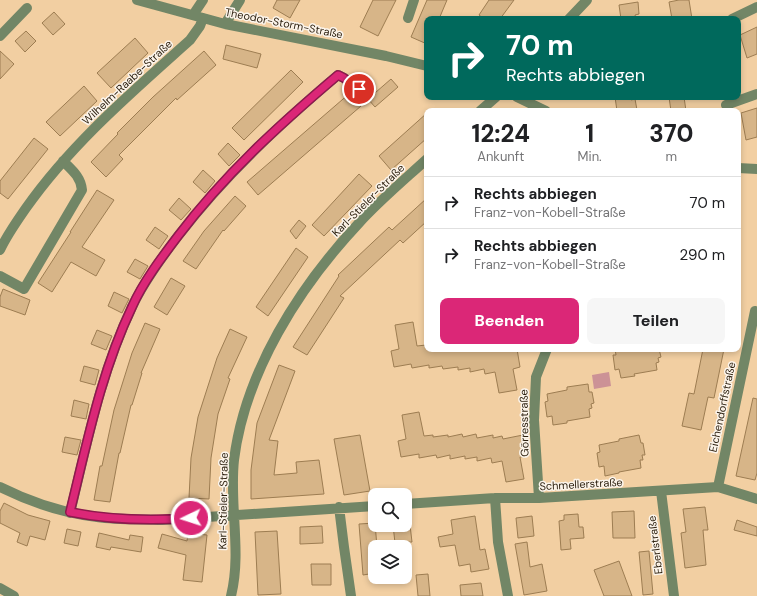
<!DOCTYPE html>
<html lang="de">
<head>
<meta charset="utf-8">
<style>
  body { margin:0; font-family:"DM Sans",sans-serif; background:#f6f6f6; color:#202124; height:100vh; display:flex; flex-direction:column; font-size:15px; white-space:nowrap }
  * { box-sizing:border-box; margin:0 }
  p { font-size:13px; color:#757577 }
  .icon { flex:none; width:22px; height:22px; fill:none; stroke:currentColor; stroke-width:2; stroke-linecap:round; stroke-linejoin:round }
  .map { position:relative; flex:1; overflow:hidden }
  .drawer { position:absolute; left:424px; top:108px; width:317px; height:244px; display:flex; flex-direction:column; background:#fff; border-radius:8px; box-shadow:0 2px 6px #0003 }
  .drawer>* { flex:none }
  .banner { position:absolute; left:424px; top:16px; width:317px; height:84px; border-radius:8px; box-shadow:0 2px 6px #0003; background:#00695c; color:#fff; overflow:hidden }
  .fabs { position:absolute; left:368px; top:488px; display:grid; gap:8px }
  .fabs a { display:grid; place-items:center; width:44px; height:44px; border-radius:8px; background:#fff; box-shadow:0 2px 6px #0003; font-size:20px }
  .pin { position:absolute; display:grid; place-items:center; width:34px; height:34px; color:#fff; margin:-17px; border:2px solid #fff; border-radius:50%; box-shadow:0 1px 4px #0007 }
  .me { position:absolute; width:44px; margin:-22px; rotate:266deg; stroke-linejoin:round; filter:drop-shadow(0 0 3px #0008) }
  .turn { display:flex; align-items:center; gap:14px; height:84px; padding:0 16px; font-size:18px }
  .turn .icon { width:52px; height:52px; stroke-width:2.5 }
  .turn b { display:block; font-size:28px; line-height:34px }
  .eta { display:flex; justify-content:space-evenly; align-items:center; height:68px; text-align:center }
  .eta b { font-size:24px; font-weight:800; line-height:28px }
  .button { display:flex; gap:8px; margin-top:auto; padding:8px 16px }
  .button a { flex:1; height:46px; border-radius:8px; background:#db2777; color:#fff; font-size:16px; font-weight:800; line-height:46px; text-align:center }
  .button a+a { background:#f6f6f6; color:#202124 }
  ul { padding:0; list-style:none }
  li { display:flex; align-items:center; gap:12px; height:52px; padding:0 16px; border-top:1px solid #e0e0e0 }
  li div { flex:1 }
  li b { display:block; font-size:15px }
  li em { font-style:normal }
  .map>svg:first-child { display:block }
  .green { fill:#cc9296 }
  .building { fill:#d7b588; stroke:#9d7d52 }
  .lines { fill:none; stroke-linecap:round; stroke-linejoin:round }
  .minor { stroke:#728666; stroke-width:10 }
  .route-casing { stroke:#8e194d; stroke-width:10 }
  .route { stroke:#db2777; stroke-width:7 }
  .labels { text-anchor:middle; stroke-width:3; stroke-linejoin:round; paint-order:stroke }
  .street-label { font-size:11px; fill:#2b1e0d; stroke:#fcf5ec }
</style>
</head>
<body>
<div class="map">
<svg width="757" height="596" viewBox="0 0 757 596">
  <rect width="100%" height="100%" fill="#f2cfa2"/>
  <path class="green" d="M609,372L611,386L594,389L592,375Z"/>
  <path class="building" d="M277,0H300L290,18L273,8Z
    M373,0H396L378,36L360,27Z
    M427,0H447L439,19H427V44L411,37Z
    M489,0H514L500,19H484L479,15Z
    M679,0H689L692,19H672L669,2Z
    M638,2L639,14L635,15L636,19H621L619,5Z
    M54,12L65,24L53,35L42,23Z
    M757,27V54L747,58L740,35Z
    M26,31L36,41L25,52L15,41Z
    M135,38L148,53L111,88L97,73Z
    M226,45L261,54L257,68L223,59Z
    M0,51L14,64L0,79Z
    M204,51L216,65L177,100L176,98L119,155L123,159L106,177L91,162L118,134L117,133L153,97Z
    M291,70L303,82L244,140L232,128Z
    M391,79L398,87L375,107L368,99Z
    M84,86L97,101L60,136L46,122Z
    M350,93L361,106L258,195L247,182Z
    M615,97H630L631,100L635,99L637,110L617,111Z
    M669,97H684L686,111H671Z
    M757,108V137L746,140L741,113Z
    M427,113V138L391,170L379,156Z
    M34,138L48,149L8,199L0,193V181Z
    M228,143L240,155L229,166L218,154Z
    M203,170L215,181L205,193L193,182Z
    M359,174L372,186L324,236L312,225Z
    M97,190L114,200L82,247L105,260L96,276L71,262L52,292L38,283L71,232H70Z
    M235,196L246,206L224,231L223,230L196,269L183,261L204,231Z
    M179,198L191,209L181,220L169,210Z
    M427,198V221L403,243L400,240L340,296L344,298L307,355L293,347L339,276L338,275L389,227L392,230Z
    M299,220L306,226L296,239L290,231Z
    M155,227L168,236L159,249L146,240Z
    M296,248L308,257L268,316L256,307Z
    M135,259L148,266L140,279L127,272Z
    M171,278L185,286L167,315L154,307Z
    M3,289L30,300L25,315L0,306V297Z
    M114,292L129,299L122,313L108,306Z
    M413,322L417,346L426,345L427,349H517L520,367L513,369L517,390L499,393L495,372L485,374L484,369L470,372V368L458,370V367L443,369L442,366L429,368V365L412,368L411,364L394,367L391,351L399,349L395,325Z
    M145,323L160,329L141,373H142L132,405H131L120,453H119L110,502L94,500L100,466H102L114,410L132,353Z
    M230,329L247,337L228,378L230,379L218,414L211,458L209,499L189,498L191,458L198,417L217,358Z
    M97,330L112,336L106,350L91,344Z
    M615,349H659L661,357L658,358L659,362L656,363L657,370L634,374L635,376L621,378L619,369L615,370L613,355H616Z
    M703,349H724L714,398L708,397L701,430L682,426L689,393L694,394Z
    M279,365L295,371L269,440L278,441L274,475L297,473L296,462L319,460L324,494L251,499V470L257,423Z
    M84,366L99,370L95,385L80,381Z
    M588,384L589,392H592L594,403L591,404L592,408L589,409L590,417L567,421V423L553,425L552,416L547,417L545,402L548,401L547,394L567,390V387Z
    M753,398L757,399V473L755,480L736,476Z
    M74,400L89,404L86,419L71,416Z
    M419,412L424,436L433,435V437L448,435V437L462,434L463,437L476,434L477,438L493,435V438L502,436L503,439L523,435L527,456L520,457L524,479L506,482L502,461L492,463L491,458L477,461V457L465,459V456L450,459V455L437,458L436,455L419,458V454L401,457L398,441L406,439L402,415Z
    M360,435L370,491L344,495L334,439Z
    M639,435L641,443H643L645,455H642L643,460H640L641,468L619,472V473L605,476L604,466L599,467L597,453L600,452L599,445L619,441V439Z
    M65,437L81,440L77,455L62,452Z
    M4,503L28,515L50,521L45,540L30,536L27,546L17,542L20,533L0,523V511Z
    M705,507L708,530H703L706,565L685,568L681,533L686,532L683,509Z
    M634,511L635,538H613L612,512Z
    M578,514L579,527H583L584,538L570,539L571,549L561,550L559,521L564,520V515Z
    M475,516L480,550L485,549L489,569L471,572L470,564L459,566L455,545L440,547L438,537L453,534L451,520Z
    M532,516L534,536L518,538L516,518Z
    M737,520L757,527V536L734,530Z
    M375,523L377,547H375V573L363,575L359,524Z
    M393,525H410L412,542L395,543Z
    M322,526L323,543L300,544V527Z
    M67,529L81,532L78,546L64,543Z
    M277,531L281,594L258,595L255,532Z
    M99,533L129,540L130,535L143,537L141,552L111,547L110,550L96,547Z
    M188,533L207,535L202,582L183,580L186,555L158,548L162,534L187,541Z
    M527,542L530,567L542,564L547,591L524,595L515,544Z
    M649,551L653,594L643,595L639,552Z
    M619,561L632,596H604L594,570Z
    M311,564H331V585H312Z
    M428,574L430,596H418L416,575Z
    M481,583L483,596H461L460,585Z"/>
  <g class="lines">
    <path class="minor" d="M137,0L225,24L386,56L427,66
      M193,15L203,0
      M408,18L414,0
      M569,19L587,0
      M732,19L757,7
      M225,24L240,0
      M0,36L27,8
      M517,97L546,111
      M726,105L757,94
      M480,111L496,97
      M738,168L757,169
      M0,250C7,235 17,221 26,208C71,144 132,92 190,40L200,26L203,18
      M0,276L24,289L82,190C81,177 72,170 63,161
      M0,487C30,502 63,513 97,517C118,520 141,519 162,520L375,506
      M718,487L755,311L757,312
      M661,491L674,596
      M495,498L498,542L508,596
      M539,498L534,420L536,377L547,349
      M405,504L495,498H539L718,487L757,499
      M339,507L344,547L351,596
      M70,513C87,443 101,372 132,307C143,283 162,257 178,236C225,175 280,124 338,75L344,78L359,89
      M0,588L14,596
      M231,596C242,552 229,505 234,460C245,372 299,287 359,223C380,200 404,180 427,159"/>
  </g>
  <g class="lines">
    <g class="route-casing">
      <path id="route" d="M191,518C150,521 110,520 70,512C87,443 101,372 132,307C143,282 162,257 178,236C225,174 279,125 338,75L344,78L359,89"/>
    </g>
    <use href="#route" class="route"/>
  </g>
  <g class="labels">
    <g class="street-label">
      <text transform="translate(284 23) rotate(11)" y="4">Theodor-Storm-Straße</text>
      <text transform="translate(127 82) rotate(-43)" y="4">Wilhelm-Raabe-Straße</text>
      <text transform="translate(368 200) rotate(-45)" y="4">Karl-Stieler-Straße</text>
      <text transform="translate(722 407) rotate(-78)" y="4">Eichendorffstraße</text>
      <text transform="translate(524 423) rotate(-91)" y="4">Görresstraße</text>
      <text transform="translate(581 484) rotate(-3)" y="4">Schmellerstraße</text>
      <text transform="translate(223 501) rotate(-89)" y="4">Karl-Stieler-Straße</text>
      <text transform="translate(655 545) rotate(-97)" y="4">Eberlstraße</text>
    </g>
  </g>
</svg>
<div class="fabs">
<a><svg class="icon" aria-label="search" viewBox="0 0 24 24"><circle cx="10" cy="10" r="6"/><path d="M15 15l6 6"/></svg></a>
<a><svg class="icon" aria-label="layers" viewBox="0 0 24 24"><path d="M12 4l9 5-9 5-9-5zM3 14l9 5 9-5"/></svg></a>
</div>
<div class="pin" style="left:359px;top:89px;background:#d93025"><svg class="icon" aria-label="arrive" viewBox="0 0 24 24"><path d="M6 21V4h12l-3 4 3 4H6"/></svg></div>
<svg class="me" style="left:191px;top:518px" viewBox="-20 -20 40 40"><circle r="17" fill="#db2777" stroke="#fff" stroke-width="3"/><path d="M0-11L8 9 0 5-8 9z" fill="#fff"/></svg>
<div class="banner">
<div class="turn"><svg class="icon" aria-label="right" viewBox="0 0 24 24"><path d="M7 20v-9h11M14 6l5 5-5 5"/></svg><div><b>70 m</b>Rechts abbiegen</div></div>
</div>
<section class="drawer">
<div class="eta">
<div><b>12:24</b><p>Ankunft</p></div>
<div><b>1</b><p>Min.</p></div>
<div><b>370</b><p>m</p></div>
</div>
<ul>
<li><svg class="icon" aria-label="right" viewBox="0 0 24 24"><path d="M7 20v-9h11M14 6l5 5-5 5"/></svg><div><b>Rechts abbiegen</b><p>Franz-von-Kobell-Straße</p></div><em>70 m</em></li>
<li><svg class="icon" aria-label="right" viewBox="0 0 24 24"><path d="M7 20v-9h11M14 6l5 5-5 5"/></svg><div><b>Rechts abbiegen</b><p>Franz-von-Kobell-Straße</p></div><em>290 m</em></li>
</ul>
<div class="button"><a>Beenden</a><a>Teilen</a></div>
</section>
</div>
</body>
</html>
